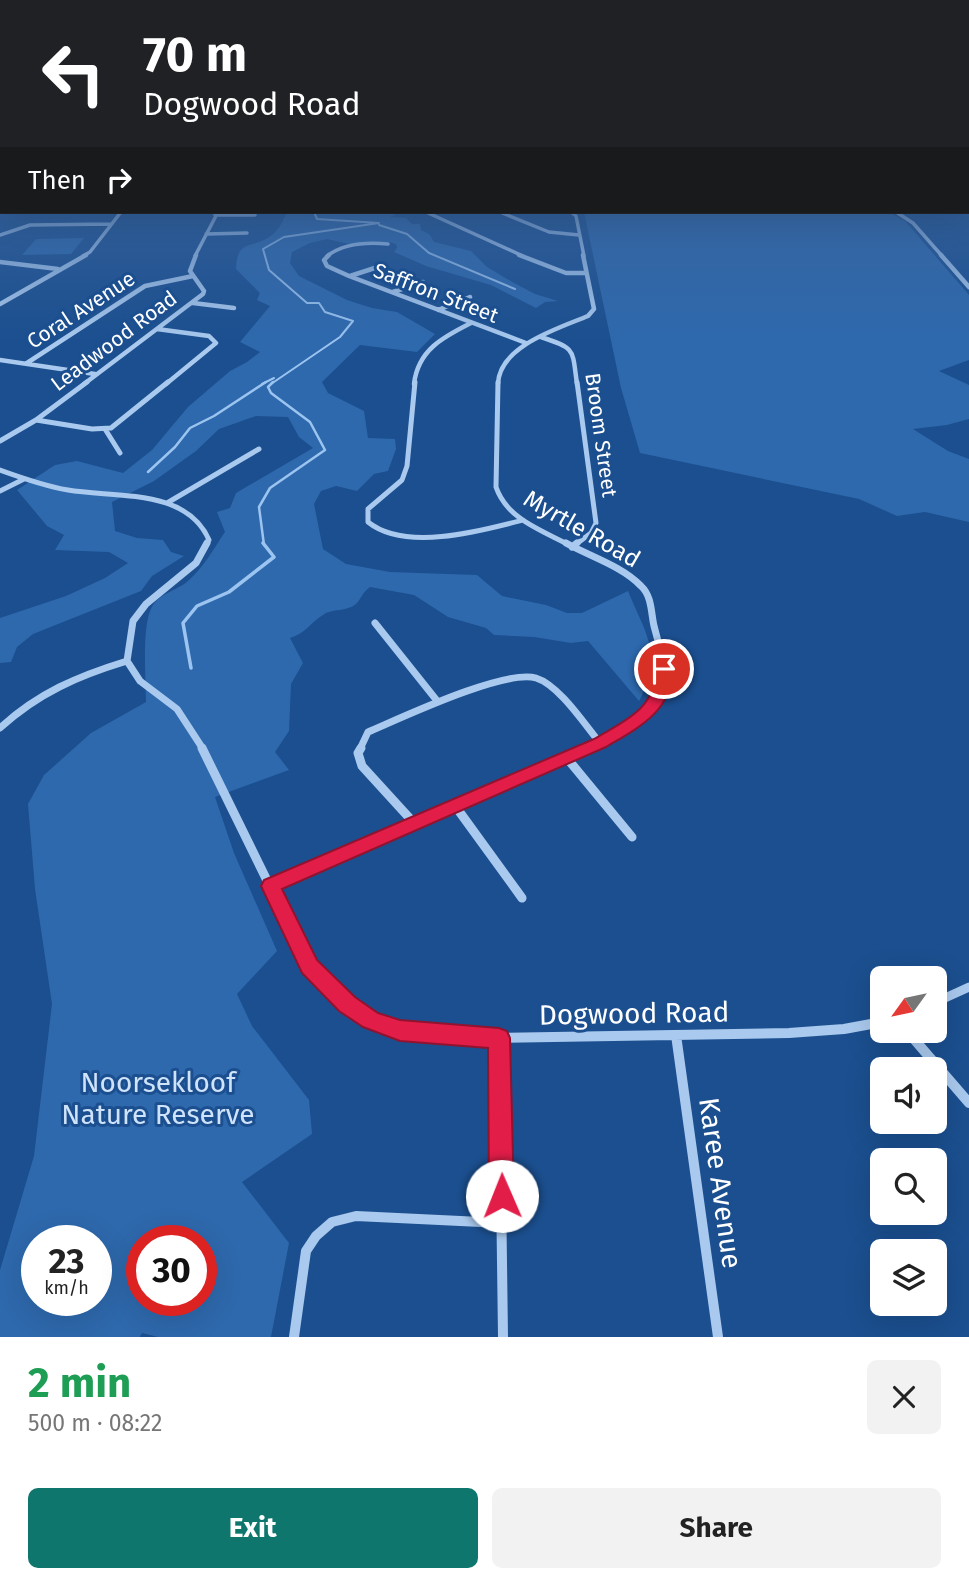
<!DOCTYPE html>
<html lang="en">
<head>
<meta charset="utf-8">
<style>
  body { margin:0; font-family:"Fira Sans",sans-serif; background:#f2f2f2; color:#222; height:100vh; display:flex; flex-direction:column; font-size:26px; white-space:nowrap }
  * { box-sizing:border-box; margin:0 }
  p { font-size:23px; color:#767676 }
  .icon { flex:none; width:38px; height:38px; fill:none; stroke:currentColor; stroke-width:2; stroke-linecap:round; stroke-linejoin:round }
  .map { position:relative; height:1337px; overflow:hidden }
  .sheet { display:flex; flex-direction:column; background:#fff; flex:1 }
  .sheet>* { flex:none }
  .guide { position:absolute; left:0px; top:0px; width:970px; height:214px; box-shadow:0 7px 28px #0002; background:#202124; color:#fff; overflow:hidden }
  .needle { width:46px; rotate:237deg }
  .buttons { position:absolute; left:870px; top:966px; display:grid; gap:14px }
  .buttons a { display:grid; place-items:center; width:77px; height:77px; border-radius:10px; background:#fff; box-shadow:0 7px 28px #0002; font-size:35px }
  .speed { position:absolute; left:21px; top:1225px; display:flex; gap:14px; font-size:35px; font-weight:700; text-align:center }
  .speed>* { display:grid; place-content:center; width:91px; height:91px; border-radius:50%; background:#fff; box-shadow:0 7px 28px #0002; line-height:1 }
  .speed small { font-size:18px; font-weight:400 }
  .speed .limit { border:10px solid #d22; background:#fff; color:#111 }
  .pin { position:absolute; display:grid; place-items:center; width:60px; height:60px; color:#fff; margin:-30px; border:4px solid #fff; border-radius:50%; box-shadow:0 2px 7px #0007 }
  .me { position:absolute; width:77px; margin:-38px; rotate:359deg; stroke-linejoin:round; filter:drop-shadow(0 0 5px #0008) }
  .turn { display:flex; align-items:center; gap:24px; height:147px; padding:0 28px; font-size:32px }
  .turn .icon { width:91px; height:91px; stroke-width:2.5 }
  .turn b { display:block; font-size:49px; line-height:60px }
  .then { display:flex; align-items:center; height:66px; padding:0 28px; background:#0003; gap:14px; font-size:26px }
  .round { display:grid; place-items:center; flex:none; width:74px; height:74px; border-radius:10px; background:#f2f2f2 }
  .headline { display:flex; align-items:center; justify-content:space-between; height:119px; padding:0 28px }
  h1 { font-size:42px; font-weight:700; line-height:52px; color:#1e9e55 }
  .cta { display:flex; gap:14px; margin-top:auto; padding:14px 28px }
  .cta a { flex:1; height:80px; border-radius:10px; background:#0f766e; color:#fff; font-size:28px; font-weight:700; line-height:80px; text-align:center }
  .cta a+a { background:#f2f2f2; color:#222 }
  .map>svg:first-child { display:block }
  .green { fill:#2e69ad; fill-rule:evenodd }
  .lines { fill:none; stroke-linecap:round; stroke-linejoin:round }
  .stream-far2 { stroke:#9cc4f0; stroke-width:2 }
  .stream-far1 { stroke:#9cc4f0; stroke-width:2.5 }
  .stream { stroke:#9cc4f0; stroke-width:3.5 }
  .street-far5 { stroke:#a9c9ee; stroke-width:3.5 }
  .street-far4 { stroke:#a9c9ee; stroke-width:4.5 }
  .street-far3 { stroke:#a9c9ee; stroke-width:5 }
  .street-far2 { stroke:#a9c9ee; stroke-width:7 }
  .street-far1 { stroke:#a9c9ee; stroke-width:9 }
  .street { stroke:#a9c9ee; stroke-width:10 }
  .route { fill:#e11d48; stroke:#92132f; stroke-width:2 }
  .labels { text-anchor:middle; stroke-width:6; stroke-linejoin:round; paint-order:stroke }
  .far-street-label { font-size:21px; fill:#fff; stroke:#1b4f8f }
  .street-label { font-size:24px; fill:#fff; stroke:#1b4f8f }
  .near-street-label { font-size:28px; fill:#fff; stroke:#1b4f8f }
  .near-park-label { font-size:28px; fill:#cfe3fa; stroke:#1b4f8f }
</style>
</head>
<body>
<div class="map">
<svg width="969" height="1337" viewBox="0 0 969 1337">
  <rect width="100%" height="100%" fill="#1b4f8f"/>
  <path class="green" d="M287,212H401L390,217L406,218L412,224H420L421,230L429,234L434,242L471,251L487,267L514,283L535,294L558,301L545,302L536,308L491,285L426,266L394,252L397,248L396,244L389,242L354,245L327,239L310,243L292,252L290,263L299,276L347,300L372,308L397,312L435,334L417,352L360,345L322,382L328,393L364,411L368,438L395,439L396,449L388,471L374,474L357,491L336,486L321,491L314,504L323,549L346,564L390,572L477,575L502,596L546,605L567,613H582L628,591C646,635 664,655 639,701L588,641L571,643L534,637L494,635L486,628L448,617L414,595L370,587C361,594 362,598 356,604C347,612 332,608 323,615C310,623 306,633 290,638L303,663L291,684L289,731L275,752L289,770L215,797L234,853L277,951L237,994L252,1026L309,1100L312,1134L242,1182L289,1243L271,1337H158L142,1333L140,1337H0V1270L34,1156L52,1004L35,889L28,804L44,775L91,733L146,702C146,680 141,623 153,605C162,592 179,590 189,580C204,567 214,548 225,532L217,512L230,508L236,493L313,448L299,437L288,417L256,416L219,429L196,451L154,481L112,502L115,531L137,538L163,540L171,552L184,556L152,576L141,591L33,634L17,647L11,662L0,663V618L66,596L105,578L128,563L109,552L55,550L64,535L47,526L17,490L55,465L77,461L123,473L152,450L188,407L230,371L247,362L260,352L240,342L270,306L257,300L260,293L236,269C237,237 253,250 272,235C279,230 284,219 287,212ZM37,1241H96V1300H37ZM142,1241H201V1300H142Z
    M584,212H889L905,221L969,295V360L939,371L969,385V419L947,425L913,429L948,451L969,459V522L925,512L897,516L859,499L640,453L621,388Z
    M84,238L71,254L22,255L36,239Z"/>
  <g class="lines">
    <path class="stream-far2" d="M379,225L407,234L429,253L515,289
      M262,384L274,378
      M271,384L340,337L353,321L325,312L319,303H307L269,270L263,249L284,237L379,223L317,219L314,212"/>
    <path class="stream-far1" d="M148,472L175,447L190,428L214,416L266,382
      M264,545L259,507L270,488L325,450L310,422L271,393L268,387L273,382"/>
    <path class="stream" d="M191,668L183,623L197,606L229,592L274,557L263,543"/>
    <path class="street-far5" d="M426,212L523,256
      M500,212L549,232L579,235
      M571,212L576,216L584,256
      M896,212L913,223L942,256
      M215,215H255
      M206,234L247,233
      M0,235L30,225L111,224
      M83,256L90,252L121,212
      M195,256L218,212
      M327,256C344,243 367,242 388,244"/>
    <path class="street-far4" d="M329,255L324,260L327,266L349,276L526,343
      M519,255L566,273H586
      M941,255L969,287
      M0,262L58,269
      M350,276L384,265
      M393,292L423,282
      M193,303L234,308
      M0,304L86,255
      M438,310L470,297
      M157,329L209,336L216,343L166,384
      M541,337C576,349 572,348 577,384
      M0,360L95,374
      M27,363L145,286L193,276
      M84,384L203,294L204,291L190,271L196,255
      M414,384C418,350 443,337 471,323
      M498,384C499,346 559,328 588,316L594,309L583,255"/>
    <path class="street-far3" d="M415,382L407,466L402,480L368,509V522C405,552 481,531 523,520
      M498,382L496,487C507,519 541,530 569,545
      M36,420L92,429L111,428L168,382
      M105,429L120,453
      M0,441L36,420L87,382
      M0,470C22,478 45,486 68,490C115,498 187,488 209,540L206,545
      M0,491L24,479
      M167,503L259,449
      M575,545L591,533L596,523L577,382"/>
    <path class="street-far2" d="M566,543C589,556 622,566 641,586C652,596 651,613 654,626C659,645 666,666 662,685C655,717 612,738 585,749
      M572,547L577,543
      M375,623L438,702
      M0,728C38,693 78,676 127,661
      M203,749L177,709L140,681L127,661L133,621L146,604L196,563L207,543
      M360,749L368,732C401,718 504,669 536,678C559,685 585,725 600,743"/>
    <path class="street-far1" d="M202,748L309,966L354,1009
      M361,748L358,753L362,766L414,823
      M566,757L632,837
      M456,807L522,898
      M271,885L589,748
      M934,1003L969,987"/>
    <path class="street" d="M352,1007L371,1020L400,1031L499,1038L789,1033L844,1029L882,1022
      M907,1031L969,1103
      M676,1035L718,1337
      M499,1038L503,1337
      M294,1337L306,1251L316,1236L332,1222L356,1216L502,1223"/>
  </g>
  <linearGradient id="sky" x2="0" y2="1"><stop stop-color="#0f2b4f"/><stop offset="0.45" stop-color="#39639b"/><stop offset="1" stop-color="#39639b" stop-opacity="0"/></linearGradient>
  <rect width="969" height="342" fill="url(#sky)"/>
  <path class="route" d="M664,664L672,669C673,711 638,728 606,747L282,889L317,960L355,997L378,1013L400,1020L499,1028L507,1031L510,1038L514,1196L511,1205L502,1209L493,1205L489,1196L488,1048L400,1041L363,1027L339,1011L302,973L261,886L264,880L594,739C624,721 656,709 656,669Z"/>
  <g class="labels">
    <g class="far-street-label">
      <text transform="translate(436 293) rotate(21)" y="7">Saffron Street</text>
      <text transform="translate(81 310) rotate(-33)" y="7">Coral Avenue</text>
      <text transform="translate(114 341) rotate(-37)" y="7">Leadwood Road</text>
      <text transform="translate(601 435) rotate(82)" y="7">Broom Street</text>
    </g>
    <g class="street-label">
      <text transform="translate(582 529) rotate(30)" y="8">Myrtle Road</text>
    </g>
    <g class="near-street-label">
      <text transform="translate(634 1013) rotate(-1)" y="10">Dogwood Road</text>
      <text transform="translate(721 1183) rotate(82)" y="10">Karee Avenue</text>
    </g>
    <g class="near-park-label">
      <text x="158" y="1092">Noorsekloof<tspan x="158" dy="32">Nature Reserve</tspan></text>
    </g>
  </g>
</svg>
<div class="buttons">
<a><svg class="needle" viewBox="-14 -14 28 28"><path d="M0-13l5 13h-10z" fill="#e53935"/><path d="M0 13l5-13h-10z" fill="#767676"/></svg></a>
<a><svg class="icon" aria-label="sound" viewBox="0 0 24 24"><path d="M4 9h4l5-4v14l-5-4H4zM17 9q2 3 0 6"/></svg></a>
<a><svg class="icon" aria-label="search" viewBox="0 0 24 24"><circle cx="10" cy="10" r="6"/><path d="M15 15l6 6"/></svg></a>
<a><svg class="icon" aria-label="layers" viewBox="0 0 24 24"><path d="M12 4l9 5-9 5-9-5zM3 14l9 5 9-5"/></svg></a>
</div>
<div class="speed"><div>23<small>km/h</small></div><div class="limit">30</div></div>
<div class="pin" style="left:664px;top:669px;background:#d93025"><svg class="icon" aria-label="arrive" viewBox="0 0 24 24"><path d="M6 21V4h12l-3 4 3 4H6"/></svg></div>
<svg class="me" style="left:502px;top:1196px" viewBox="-20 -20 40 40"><circle r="19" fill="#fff"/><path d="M0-13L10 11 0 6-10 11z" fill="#e11d48"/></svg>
<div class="guide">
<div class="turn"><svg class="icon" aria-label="left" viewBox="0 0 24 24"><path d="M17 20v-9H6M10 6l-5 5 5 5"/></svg><div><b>70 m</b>Dogwood Road</div></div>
<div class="then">Then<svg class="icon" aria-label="right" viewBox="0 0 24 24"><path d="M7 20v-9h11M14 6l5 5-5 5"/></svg></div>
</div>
</div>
<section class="sheet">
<div class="headline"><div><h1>2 min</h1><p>500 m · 08:22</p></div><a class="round"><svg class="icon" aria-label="close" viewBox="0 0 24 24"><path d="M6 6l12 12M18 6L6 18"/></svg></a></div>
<div class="cta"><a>Exit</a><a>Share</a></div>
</section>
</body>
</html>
